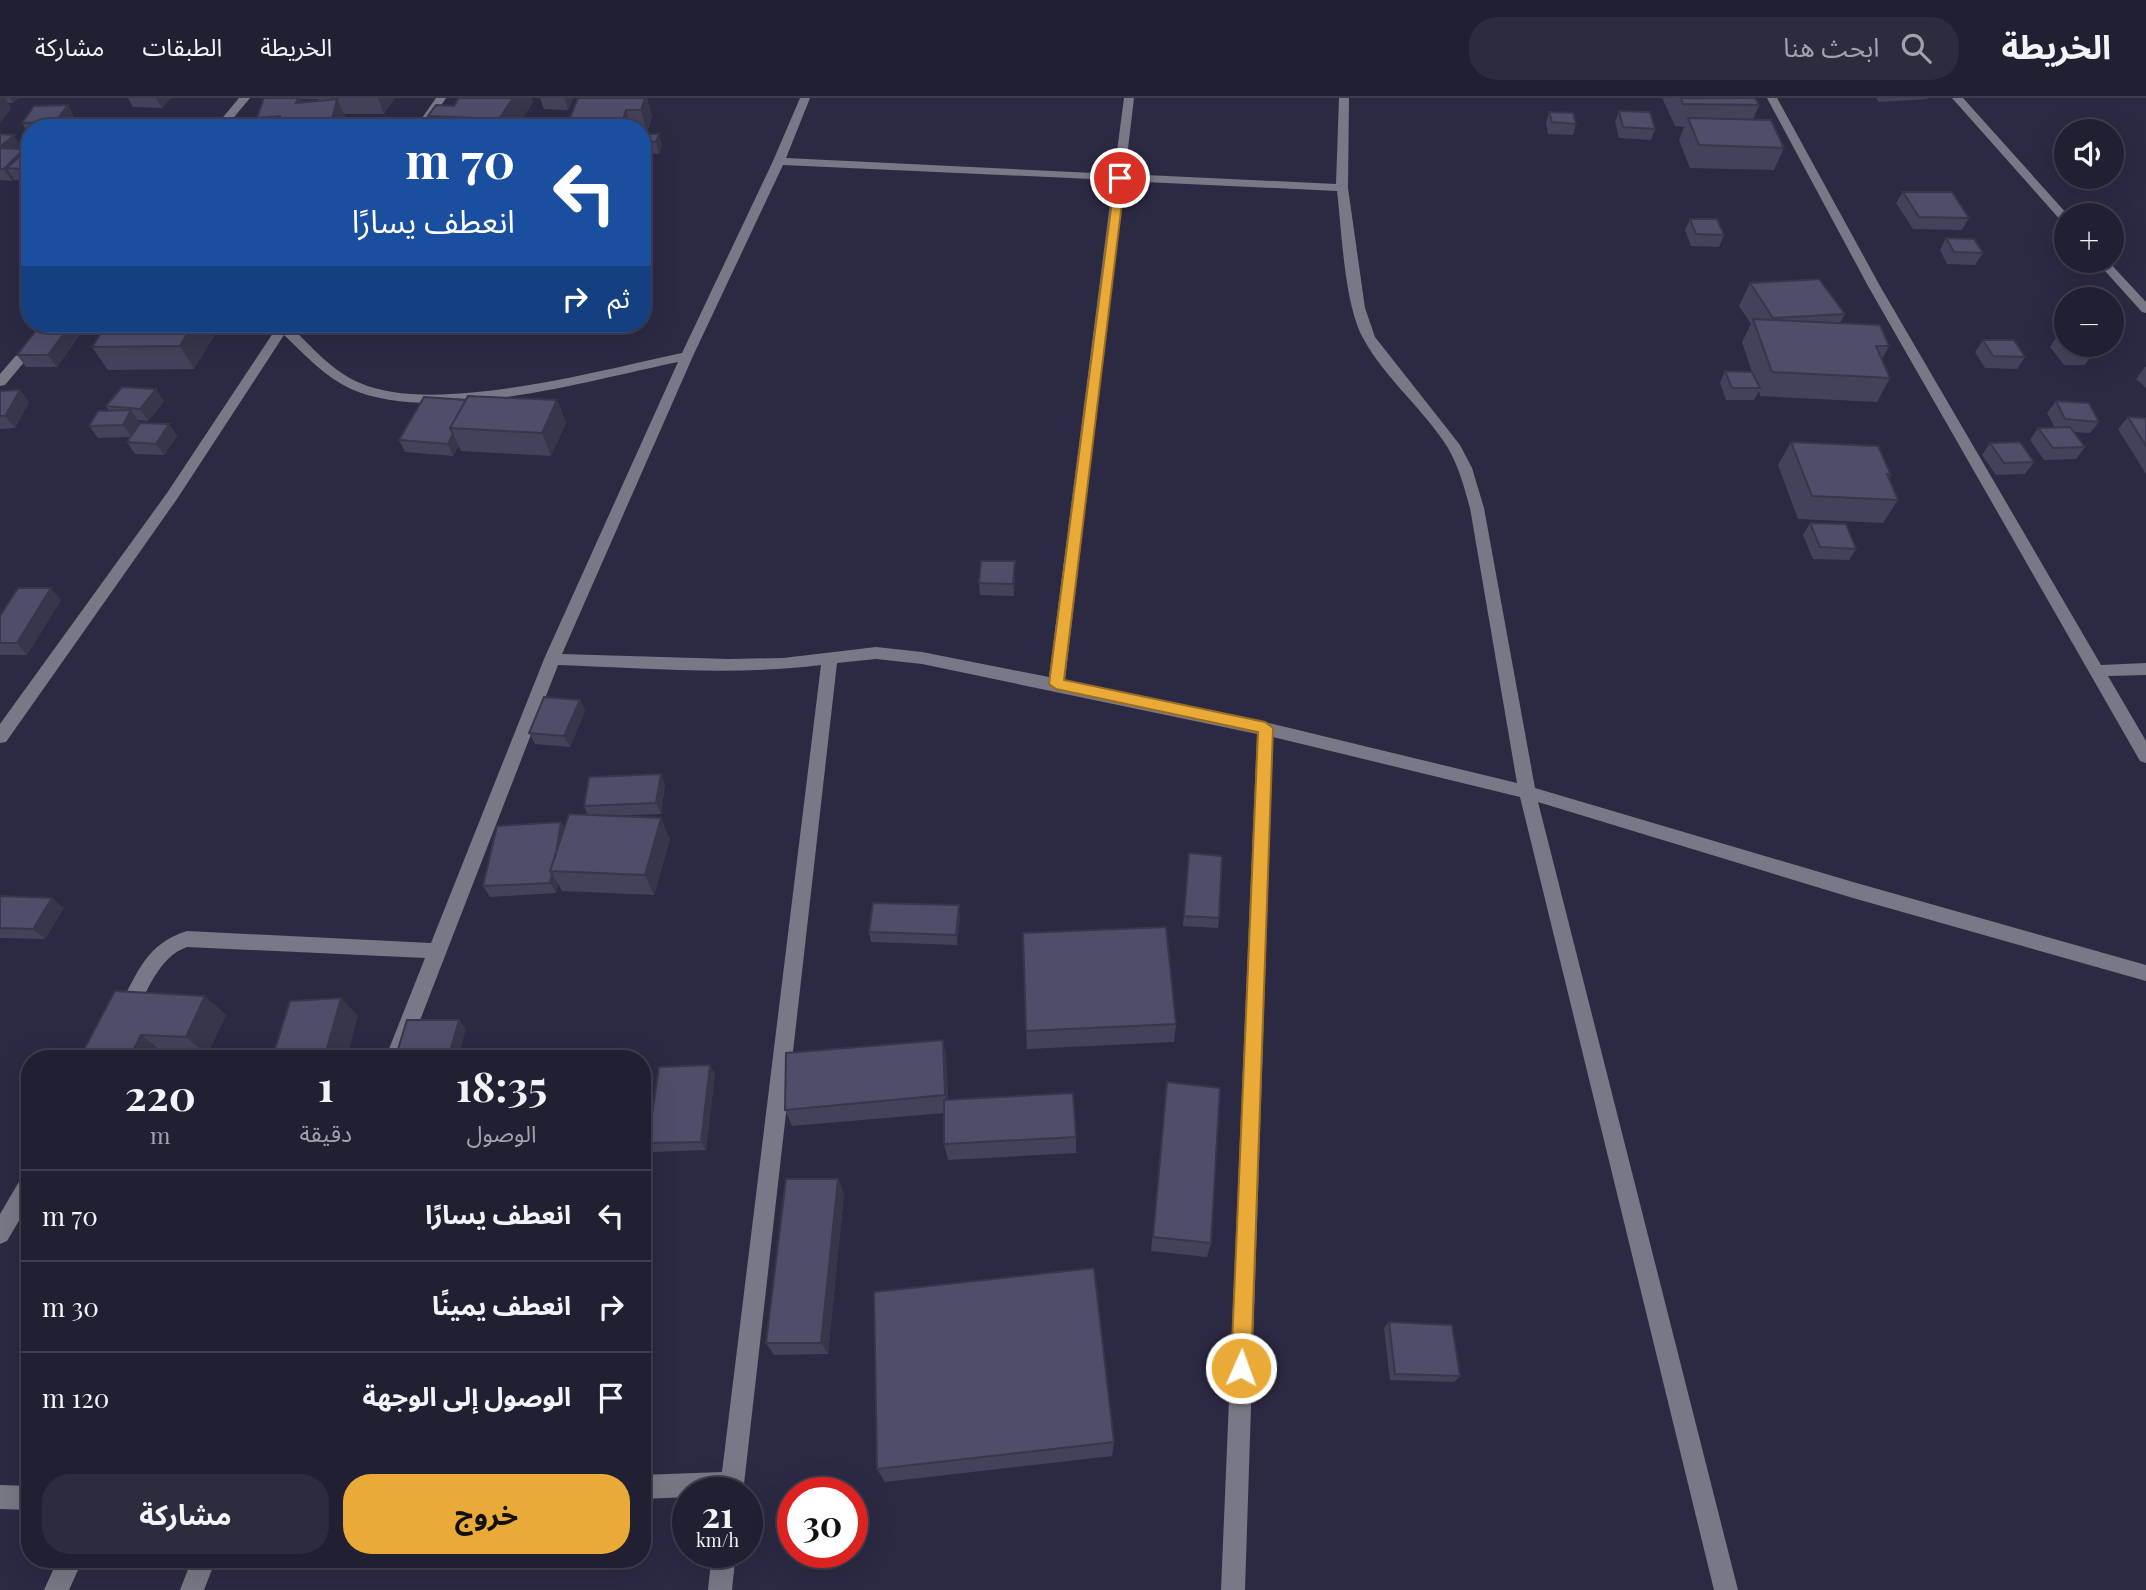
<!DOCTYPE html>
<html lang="ar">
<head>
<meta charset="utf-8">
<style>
  body { margin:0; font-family:"Playfair Display","Noto Sans Arabic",serif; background:#2d2c3e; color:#f1f3f6; direction:rtl; height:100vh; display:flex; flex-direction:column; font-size:26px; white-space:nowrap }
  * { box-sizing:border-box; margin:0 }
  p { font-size:23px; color:#a2a2ac }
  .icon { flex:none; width:38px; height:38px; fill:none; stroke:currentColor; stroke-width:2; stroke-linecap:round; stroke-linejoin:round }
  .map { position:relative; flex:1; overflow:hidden; direction:ltr }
  .panel { position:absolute; left:21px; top:952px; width:630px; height:518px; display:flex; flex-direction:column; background:#211f32; border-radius:28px; box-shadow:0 7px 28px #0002,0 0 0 2px #3e3d4d; direction:rtl }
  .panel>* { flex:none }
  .top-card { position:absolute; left:21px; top:21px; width:630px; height:214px; border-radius:28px; box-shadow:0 7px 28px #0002,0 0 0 2px #3e3d4d; direction:rtl; background:#1a4fa0; color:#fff; overflow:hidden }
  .buttons { position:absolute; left:2054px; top:21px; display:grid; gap:14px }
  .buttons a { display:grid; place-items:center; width:70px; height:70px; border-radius:50%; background:#211f32; box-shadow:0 7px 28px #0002,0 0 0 2px #3e3d4d; font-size:35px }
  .speed { position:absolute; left:672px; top:1379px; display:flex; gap:14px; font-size:35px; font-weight:700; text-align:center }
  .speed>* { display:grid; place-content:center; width:91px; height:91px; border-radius:50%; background:#211f32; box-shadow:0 7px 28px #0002,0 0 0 2px #3e3d4d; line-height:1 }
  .speed small { font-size:18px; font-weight:400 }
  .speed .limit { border:10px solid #d22; background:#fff; color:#111 }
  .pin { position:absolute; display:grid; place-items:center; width:60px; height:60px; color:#fff; margin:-30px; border:4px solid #fff; border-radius:50%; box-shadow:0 2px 7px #0007 }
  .me { position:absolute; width:77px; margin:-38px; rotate:2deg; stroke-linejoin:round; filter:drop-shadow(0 0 5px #0008) }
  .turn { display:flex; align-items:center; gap:24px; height:147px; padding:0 21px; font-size:32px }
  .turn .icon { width:91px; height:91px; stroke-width:2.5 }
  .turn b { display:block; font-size:49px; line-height:60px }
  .then { display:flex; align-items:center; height:66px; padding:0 21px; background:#0003; gap:14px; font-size:26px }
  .eta { display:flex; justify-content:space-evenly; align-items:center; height:119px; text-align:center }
  .eta b { font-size:42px; font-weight:700; line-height:49px }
  .cta { display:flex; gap:14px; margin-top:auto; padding:14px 21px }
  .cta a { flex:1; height:80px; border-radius:28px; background:#eaaa38; color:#111; font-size:28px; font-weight:700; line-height:80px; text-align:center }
  .cta a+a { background:#2d2c3e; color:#f1f3f6 }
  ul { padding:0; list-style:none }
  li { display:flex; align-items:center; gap:21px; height:91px; padding:0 21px; border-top:2px solid #3e3d4d }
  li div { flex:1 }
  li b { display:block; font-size:26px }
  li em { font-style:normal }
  header { display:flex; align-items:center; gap:42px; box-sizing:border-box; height:98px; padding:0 35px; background:#211f32; border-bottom:2px solid #3e3d4d }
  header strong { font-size:33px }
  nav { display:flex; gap:38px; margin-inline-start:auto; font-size:24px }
  .search { width:490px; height:63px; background:#2d2c3e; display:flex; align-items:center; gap:18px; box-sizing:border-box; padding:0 24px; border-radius:28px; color:#a2a2ac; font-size:26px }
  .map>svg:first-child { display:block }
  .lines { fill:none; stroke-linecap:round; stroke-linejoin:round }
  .minor { fill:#797886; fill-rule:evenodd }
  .wall { fill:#44425a; fill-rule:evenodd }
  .shaded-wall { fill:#37364a }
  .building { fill:#4f4d69; stroke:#37364a; stroke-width:2 }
  .route { fill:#eaaa38; stroke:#986e24; stroke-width:2 }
</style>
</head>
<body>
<header>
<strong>الخريطة</strong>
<div class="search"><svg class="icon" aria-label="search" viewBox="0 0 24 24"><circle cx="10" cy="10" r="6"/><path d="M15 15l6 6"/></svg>ابحث هنا</div>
<nav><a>الخريطة</a><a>الطبقات</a><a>مشاركة</a></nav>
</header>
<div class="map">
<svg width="2146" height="1492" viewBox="0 0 2146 1492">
  <rect width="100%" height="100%" fill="#2c2943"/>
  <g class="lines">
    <path class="minor" d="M239,0H250L225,30H214Z
      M436,0H446L426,30H415Z
      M800,0H810L786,60L1114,76L1124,0H1134L1125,76L1336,86L1339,0H1349L1348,90L1365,210L1375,239L1460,347L1472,370L1484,410L1535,690L1853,784L2146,867V883L1853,800L1538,704L1738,1492H1714L1520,699L1273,639L1245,1492H1221L1257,636L922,566L876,561L837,565L743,1395H688V1399L642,1401V1377L722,1374L821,567C734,578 645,570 558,567L405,961H385L425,860L187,849C158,859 146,896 133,921L126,924L119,921L116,915L119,909C138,874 146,846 187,833L431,845L544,561L678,264C590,282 435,328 351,291C325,279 304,256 284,237L177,401L6,644L0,645V626L167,395L279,226H291L290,228C311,248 333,274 360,285C435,318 601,272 682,255L773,63ZM783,67L1113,82L1049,579L922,554L876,549L783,560L729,561L562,556L693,258ZM1124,83L1337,93C1342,134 1344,205 1363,240C1385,281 1424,311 1448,350C1459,369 1464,389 1470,410L1517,685L1265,624L1065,582Z
      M1767,0H1777L1880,188L2101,567L2146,565V577L2108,578L2146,643V665L2140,663L1868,188Z
      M1952,0H1963L2068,117L2067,126L2063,125Z
      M2096,163H2108L2146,204V215L2142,214Z
      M43,226H56L5,287L0,288V276Z
      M30,1074V1104L7,1143L0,1146V1116L23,1077Z
      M0,1387L30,1388V1412L0,1411Z
      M712,1454H736L732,1492H708Z
      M58,1461H83L69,1492H44Z
      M192,1461H216L204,1492H180Z"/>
  </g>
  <path class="wall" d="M0,0H18L13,5H8L11,10L0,25Z
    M128,0H171L162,10L133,9Z
    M264,0H395L384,16H344L347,23L346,30H262L257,20ZM301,1H318L319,3L303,4Z
    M540,0H574L568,12L544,11Z
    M578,0H647L652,19L647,34H642V30H566Z
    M1662,0H1755L1759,7L1753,22L1784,50L1774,72L1690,70L1679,42L1684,29L1675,28Z
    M1876,0H1928L1927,1L1879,4Z
    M533,4L516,30H433L428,18L454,8Z
    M68,7L74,19L67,30H30L29,37L22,25Z
    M1619,13L1655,31L1651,42L1619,40L1615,24Z
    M1549,14L1576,26L1573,37L1548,36L1546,25Z
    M0,36L22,49L20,51L25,53L30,49V94L24,85L26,83L14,82V81L12,83L0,82Z
    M642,36L662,48L659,56L642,55Z
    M1903,94L1969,120L1962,132L1913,131L1896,105Z
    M1690,121L1724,137L1719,149L1691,148L1685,132Z
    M1946,140L1983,155L1975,167L1947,166L1940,152Z
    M1750,185L1845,216L1840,225L1889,248L1882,261L1890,280L1877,304L1760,298L1759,293L1754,302H1726L1720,285L1725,273L1752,274L1742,244L1751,226L1739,208Z
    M41,226H76L82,234L57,269H26L17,257Z
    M221,226L194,271L108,272L92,249Z
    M2058,237L2093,255L2085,267H2064L2050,249Z
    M1983,242L2025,259L2017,271L1985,270L1975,254Z
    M2145,269H2146V290L2136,281Z
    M20,292L29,304L15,330L0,331V293Z
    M466,302H557L566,325L551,358L461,353L459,348L453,358L405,354L399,342Z
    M164,303L148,323L138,322L139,324L134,334L169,326L177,338L164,357L135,356L127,344L131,339L98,340L89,328L109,313L106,308Z
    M2056,303L2099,324L2090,335L2073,334L2085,349L2076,361L2044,362L2030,342L2038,330H2055L2047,315Z
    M2128,319L2146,320V376L2118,331Z
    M1791,344L1891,377L1889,380L1898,402L1883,425L1798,421L1778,367Z
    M1990,345L2034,364L2025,376L1996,377L1982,357Z
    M1810,425L1856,451L1849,462L1813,461L1803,437Z
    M1015,463L1014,498L980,497L979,485Z
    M61,502L27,557H0V518Z
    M580,602L585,613L570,649L535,646L529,635Z
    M661,676L665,687L661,716L608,718L670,741L654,797L562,793L558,786L556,795L490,799L483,788L561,724L564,729L588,717L584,708Z
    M1189,755L1219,820L1218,830L1183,828Z
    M0,798L64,810L45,841L0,840Z
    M960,817L957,847L871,844L869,834Z
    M205,898L226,917L207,957L164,955L161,961H79Z
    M1176,926L1174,944L1027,951L1026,933Z
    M943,942L946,959L948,1001L1076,1039V1055L948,1062L944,1046V1015L792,1028L785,1012Z
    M710,967L715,976L706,1052L653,1054L648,1045Z
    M1167,984L1211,1145L1207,1159L1151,1153Z
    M838,1081L844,1096L828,1256L774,1257L766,1245Z
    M1389,1224L1460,1278L1454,1284L1390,1282L1384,1230Z
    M1114,1344L1112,1358L885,1384L877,1371Z"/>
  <path class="shaded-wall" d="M0,0H5L11,10L0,25Z
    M10,0H18L13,5Z
    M156,0H171L162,10Z
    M298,0H301L309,19L296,5Z
    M378,0H395L384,16Z
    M513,0H532L533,4L516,30H502L499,21Z
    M565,0H574L568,12Z
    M645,0H647L652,19L647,34L641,12Z
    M337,1L347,23L346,30H330Z
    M68,7L74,19L67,30H59L55,24Z
    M626,12L631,30H620Z
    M659,36L662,48L659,56L656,44Z
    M14,37L22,49L2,66L0,64V49Z
    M24,51L30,60L7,70L14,81L12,83L4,71Z
    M71,226H76L82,234L57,269L48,257Z
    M193,226H221L194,271L180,248Z
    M156,291L164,303L148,323L140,311Z
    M20,292L29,304L15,330L5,318Z
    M557,302L566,325L551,358L542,335Z
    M131,312L139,324L132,339L123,327Z
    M169,326L177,338L164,357L156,346Z
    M453,336L459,348L453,358L448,346Z
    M1015,463V475L1014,498L1013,486Z
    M51,490L61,502L27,557L17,545Z
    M580,602L585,613L570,649L564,638Z
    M661,676L665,687L661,716L656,705Z
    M661,720L670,741L654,797L645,777Z
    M561,724L567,734L552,773Z
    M552,776L558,786L556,795L550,785Z
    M52,800L64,810L45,841L33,831Z
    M959,807L960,817L957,847L956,837Z
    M205,898L226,917L207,957L186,939Z
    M341,900L358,918L347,961H324Z
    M459,922L466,931L458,961H448Z
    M141,937L164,955L161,961H129Z
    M943,942L946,959L948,1014L945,997Z
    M710,967L715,976L706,1052L701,1044Z
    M838,1081L844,1096L828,1256L821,1245Z"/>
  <path class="building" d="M264,0H298L296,5L337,1L330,30H277L280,18L257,20Z
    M459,0H513L499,21L428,18L436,7L454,8Z
    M578,0H645L641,12H626L620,30H566Z
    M1681,0H1755L1759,7L1683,6Z
    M68,7L55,24L22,25L34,8Z
    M1619,13L1650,14L1655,31L1623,29Z
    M1549,14L1573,15L1576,26L1552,24Z
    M1688,20L1771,22L1784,50L1699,47Z
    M0,36L14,37L0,49Z
    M642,36H659L656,44H642Z
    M30,49V72L7,70Z
    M1,50L24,51L4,71H0V51Z
    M30,80V85H24Z
    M1903,94H1952L1969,120L1919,119Z
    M1690,121H1717L1724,137L1696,136Z
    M1946,140L1974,141L1983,155L1954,154Z
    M1819,181L1845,216L1773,220L1750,185Z
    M1753,221L1880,227L1889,248H1876L1890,280L1772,274Z
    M41,226H71L48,257H17Z
    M107,226H193L180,248L92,249Z
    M2058,237H2067V247H2087L2093,255H2072Z
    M1983,242H2014L2025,259L1993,258Z
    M1725,273L1752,274L1760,290H1732Z
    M122,289L156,291L140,311L106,308Z
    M20,292L5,318H0V293Z
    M468,298L557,302L542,335L450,330Z
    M424,299L466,302L450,330L453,336L448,346L399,342Z
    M2056,303L2089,305L2099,324L2065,321Z
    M131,312L123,327L89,328L98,313Z
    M2128,319L2146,320V348Z
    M140,325L169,326L156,346L127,344Z
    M2070,329L2085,349L2053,350L2038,330Z
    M1791,344L1878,348L1891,377L1887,376L1898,402L1812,398Z
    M2020,344L2034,364L2004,365L1990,345Z
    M1810,425L1846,426L1856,451L1820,449Z
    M981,463H1015L1013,486L979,485Z
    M18,490H51L17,545H0V518Z
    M544,599L580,602L564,638L529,635Z
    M661,676L656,705L584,708L589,679Z
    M569,716L661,720L645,777L550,773Z
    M561,724L556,756L550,773L552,776L550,785L483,788L497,728Z
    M1189,755L1222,758L1219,820L1184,818Z
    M0,798L52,800L33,831L0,830Z
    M873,805L959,807L956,837L869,834Z
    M1166,829L1176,926L1026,933L1023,835Z
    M115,893L205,898L186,939L141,937L129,961H79Z
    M341,900L324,961H272L290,903Z
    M407,922H459L448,961H395Z
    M943,942L945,997L785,1012L786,955Z
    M710,967L701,1044L648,1045L659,969Z
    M1167,984L1220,990L1211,1145L1153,1139Z
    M1073,995L1076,1039L944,1046V1002Z
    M786,1081H838L821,1245H766Z
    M1094,1170L1114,1344L877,1371L874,1194Z
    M1389,1224L1452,1227L1460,1278L1395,1276Z"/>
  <path class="route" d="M1120,77L1125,80L1064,582L1265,624L1273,630L1251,1270L1248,1277L1241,1280L1234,1277L1231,1270L1258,634L1056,591L1049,586L1115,80Z"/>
</svg>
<div class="buttons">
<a><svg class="icon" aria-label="sound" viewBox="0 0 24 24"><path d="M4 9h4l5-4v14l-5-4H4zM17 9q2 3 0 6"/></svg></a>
<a>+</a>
<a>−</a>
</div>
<div class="speed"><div>21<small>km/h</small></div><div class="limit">30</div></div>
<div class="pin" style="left:1120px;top:80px;background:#d93025"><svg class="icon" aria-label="arrive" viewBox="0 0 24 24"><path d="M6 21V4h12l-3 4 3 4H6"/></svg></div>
<svg class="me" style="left:1241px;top:1270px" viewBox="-20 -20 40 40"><circle r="17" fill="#eaaa38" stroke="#fff" stroke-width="3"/><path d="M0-11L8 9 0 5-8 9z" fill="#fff"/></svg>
<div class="top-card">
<div class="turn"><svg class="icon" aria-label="left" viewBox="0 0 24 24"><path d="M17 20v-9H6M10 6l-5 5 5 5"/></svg><div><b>70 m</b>انعطف يسارًا</div></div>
<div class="then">ثم<svg class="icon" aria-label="right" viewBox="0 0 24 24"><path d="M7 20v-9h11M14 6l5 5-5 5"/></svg></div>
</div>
<section class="panel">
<div class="eta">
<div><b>18:35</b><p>الوصول</p></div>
<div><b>1</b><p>دقيقة</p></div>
<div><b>220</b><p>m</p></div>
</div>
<ul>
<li><svg class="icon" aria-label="left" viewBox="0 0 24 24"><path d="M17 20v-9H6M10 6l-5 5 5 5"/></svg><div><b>انعطف يسارًا</b></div><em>70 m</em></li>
<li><svg class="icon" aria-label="right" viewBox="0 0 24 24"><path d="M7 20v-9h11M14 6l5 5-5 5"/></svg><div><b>انعطف يمينًا</b></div><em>30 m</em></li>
<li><svg class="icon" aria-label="arrive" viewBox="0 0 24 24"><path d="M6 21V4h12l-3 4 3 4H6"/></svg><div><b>الوصول إلى الوجهة</b></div><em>120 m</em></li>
</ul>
<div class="cta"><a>خروج</a><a>مشاركة</a></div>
</section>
</div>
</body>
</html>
